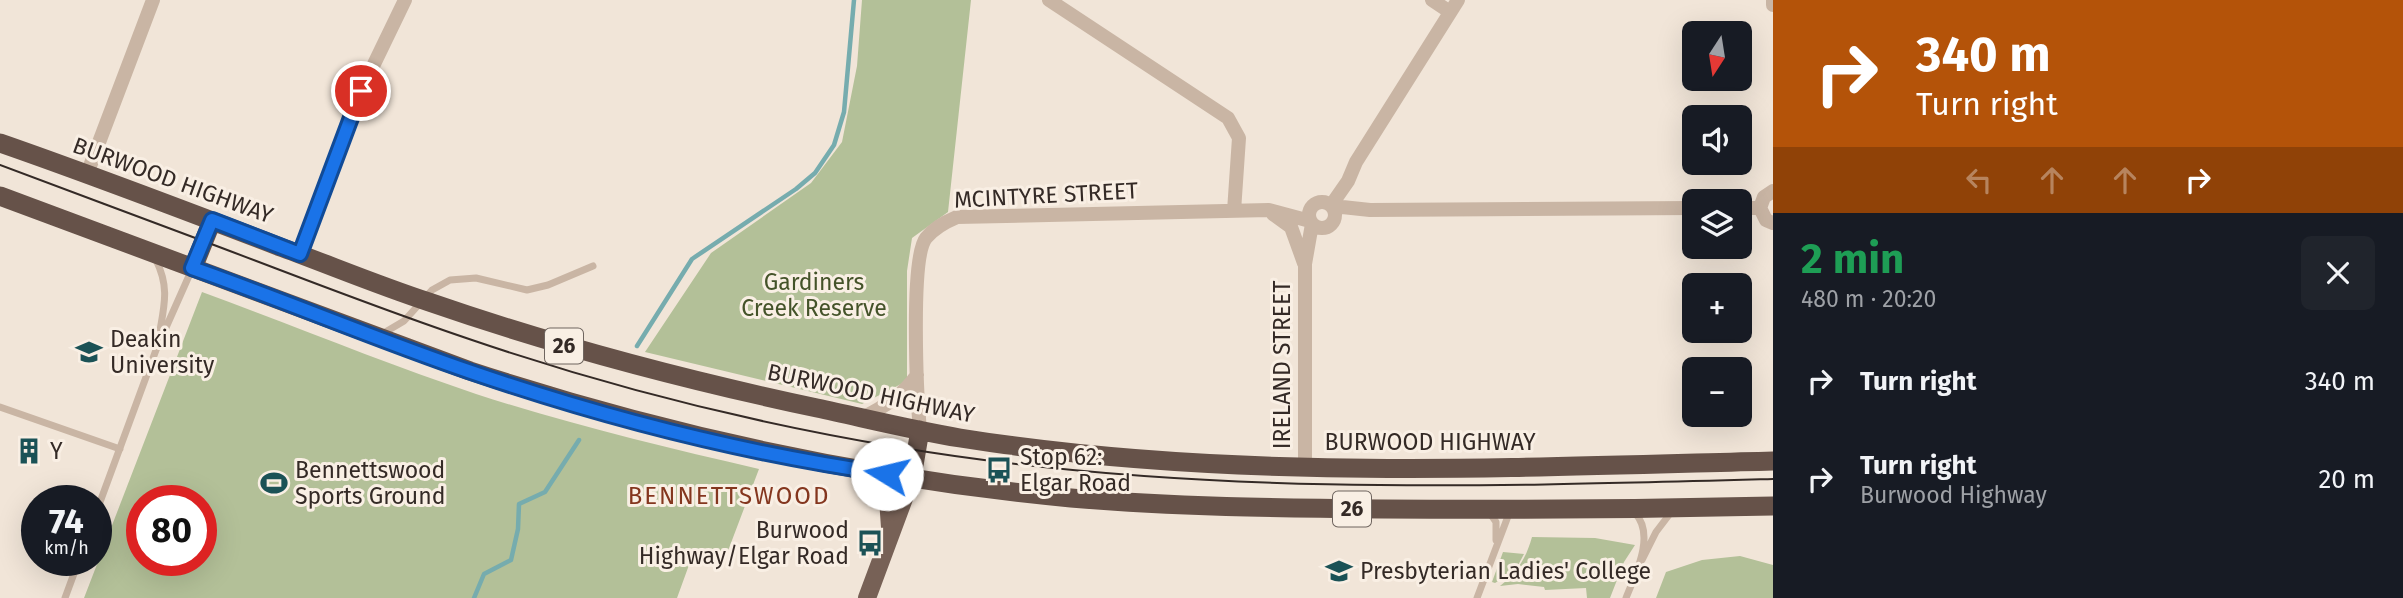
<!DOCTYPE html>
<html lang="en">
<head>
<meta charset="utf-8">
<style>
  body { margin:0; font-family:"Fira Sans",sans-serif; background:#20242c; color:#f1f3f6; height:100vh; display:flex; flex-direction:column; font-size:26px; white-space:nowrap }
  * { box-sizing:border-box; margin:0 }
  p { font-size:23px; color:#9ea1a6 }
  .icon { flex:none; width:38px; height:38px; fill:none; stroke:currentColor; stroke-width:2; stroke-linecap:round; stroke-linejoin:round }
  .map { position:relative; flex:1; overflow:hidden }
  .sheet { display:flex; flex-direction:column; background:#171b24; width:630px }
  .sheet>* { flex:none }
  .hud { background:#b45309; color:#fff; overflow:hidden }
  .needle { width:46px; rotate:192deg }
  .buttons { position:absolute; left:1682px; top:21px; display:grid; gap:14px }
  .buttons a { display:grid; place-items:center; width:70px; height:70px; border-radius:10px; background:#171b24; box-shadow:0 7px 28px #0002; font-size:35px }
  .speed { position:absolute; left:21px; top:485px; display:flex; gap:14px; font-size:35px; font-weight:700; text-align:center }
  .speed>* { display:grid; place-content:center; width:91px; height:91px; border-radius:50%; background:#171b24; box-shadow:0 7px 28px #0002; line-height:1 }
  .speed small { font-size:18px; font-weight:400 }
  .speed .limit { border:10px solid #d22; background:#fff; color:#111 }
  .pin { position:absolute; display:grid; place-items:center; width:60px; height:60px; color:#fff; margin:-30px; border:4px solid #fff; border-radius:50%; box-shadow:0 2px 7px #0007 }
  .me { position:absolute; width:77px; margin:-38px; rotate:279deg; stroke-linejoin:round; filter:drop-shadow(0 0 5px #0008) }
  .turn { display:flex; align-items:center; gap:24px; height:147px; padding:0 28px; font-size:32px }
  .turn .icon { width:91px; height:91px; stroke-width:2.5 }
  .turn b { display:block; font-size:49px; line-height:60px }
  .lanes { display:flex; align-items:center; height:66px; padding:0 28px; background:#0003; justify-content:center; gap:35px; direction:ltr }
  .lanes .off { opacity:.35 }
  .round { display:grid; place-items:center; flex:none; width:74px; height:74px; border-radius:10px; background:#20242c }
  .headline { display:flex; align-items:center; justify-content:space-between; height:119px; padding:0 28px }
  h1 { font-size:42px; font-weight:700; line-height:52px; color:#1e9e55 }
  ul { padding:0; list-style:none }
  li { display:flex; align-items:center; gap:21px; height:98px; padding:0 28px }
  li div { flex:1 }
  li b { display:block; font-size:26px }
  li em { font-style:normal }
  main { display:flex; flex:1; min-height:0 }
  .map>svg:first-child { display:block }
  .green { fill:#b3c098; fill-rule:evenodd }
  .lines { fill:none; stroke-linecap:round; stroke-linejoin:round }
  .stream { stroke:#76acae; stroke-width:4.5 }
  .service { stroke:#c9b5a4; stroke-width:7 }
  .minor { stroke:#c9b5a4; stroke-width:14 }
  .primary { stroke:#776156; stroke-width:18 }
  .trunk { stroke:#665249; stroke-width:19 }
  .tram { stroke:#342a26; stroke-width:2 }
  .route-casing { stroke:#114b97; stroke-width:18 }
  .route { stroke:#1a73e8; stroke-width:12 }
  .labels { text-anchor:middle; stroke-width:6; stroke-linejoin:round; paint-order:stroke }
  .shield { fill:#f9efe4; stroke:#6f655f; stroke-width:2 }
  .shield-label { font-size:21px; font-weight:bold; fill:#342a26 }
  .street-label { font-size:23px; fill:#342a26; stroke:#f9efe4 }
  .park-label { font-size:23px; fill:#445329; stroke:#f9efe4 }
  .poi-label { font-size:23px; fill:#342a26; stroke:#f9efe4; text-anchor:start }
  .neighbourhood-label { font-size:24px; letter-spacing:2px; fill:#84361e; stroke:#f9efe4 }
</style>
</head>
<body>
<main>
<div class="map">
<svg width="1773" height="598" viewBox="0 0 1773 598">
  <rect width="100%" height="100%" fill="#f1e5d8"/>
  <path class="green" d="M862,0H971L948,212L912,238L907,271V381L862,404L645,352L711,253L811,183L842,142L857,66Z
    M202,292C294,326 384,363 476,394C569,424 664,447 759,469L723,564L693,554L677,598H84ZM201,500V560H142V500Z
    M1532,537L1595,538L1635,545L1624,562L1610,598H1587L1586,588L1545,590L1544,587L1518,584L1500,586C1518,572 1526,558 1532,537Z
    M1503,552L1524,554L1515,571L1495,583L1492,582Z
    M1740,556L1773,565V598H1656L1666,572L1702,560Z"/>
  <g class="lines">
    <path class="stream" d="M637,346L692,259L796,189L815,173L834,145L844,112L854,0
      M474,598L484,574L511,560L518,529L519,504L545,492L579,440"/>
    <path class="service" d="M156,260C170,288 164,306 159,336
      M382,334L404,321L432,290L450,280L476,278L527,290L548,285L593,266
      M0,407L120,449
      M1489,512L1496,522V540
      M96,513L156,350L192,269
      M1642,560L1656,532L1672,511
      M65,598L79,560
      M1477,598L1510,511
      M1626,598C1635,575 1656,535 1635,513"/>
    <path class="minor" d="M1049,0L1228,118L1239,138L1234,211
      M1432,0L1450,12
      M1773,0V5
      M87,174L153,0
      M1773,191L1764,197L1760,208L1766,220L1773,223
      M1309 215a13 13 0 1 1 26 0a13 13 0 1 1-26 0Z
      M1332,204L1348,181L1356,162L1458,0
      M1333,206L1370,210L1694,208
      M1740,208H1760
      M1273,214L1291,227L1304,263
      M300,254L361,91L405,0
      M862,418C884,407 903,395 917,375
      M920,430C917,398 910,258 926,238C934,228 945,222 957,217L1269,210L1310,221
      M1305,466V264L1312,224"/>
    <path class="primary" d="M872,471L888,499L890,527
      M867,598L912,477"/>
    <path class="trunk" d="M0,143C95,176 189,212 283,248C332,266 380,286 429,302C556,346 685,380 817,408C864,418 912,430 960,438C1228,481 1503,468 1773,461
      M0,196L470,371C665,435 867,479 1071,498C1174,507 1279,508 1382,509C1513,510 1643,509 1773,506
      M193,268L212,221
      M912,477L920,430"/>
    <path class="tram" d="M0,165C69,191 137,216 206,242C294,275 382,310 472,340C610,387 753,423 897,447C1185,496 1482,487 1773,479"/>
  </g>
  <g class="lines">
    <g class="route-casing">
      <path id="route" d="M361,91L300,254L212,220L192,268C286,301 377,340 471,372C605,418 747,454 887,474"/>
    </g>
    <use href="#route" class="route"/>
  </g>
  <defs>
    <g id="university-bare" transform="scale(2.1)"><path d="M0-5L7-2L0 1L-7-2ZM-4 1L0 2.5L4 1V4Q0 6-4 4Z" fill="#1b5256" stroke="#f9efe4" stroke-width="2.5" paint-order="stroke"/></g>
    <g id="building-bare" transform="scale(2.1)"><path d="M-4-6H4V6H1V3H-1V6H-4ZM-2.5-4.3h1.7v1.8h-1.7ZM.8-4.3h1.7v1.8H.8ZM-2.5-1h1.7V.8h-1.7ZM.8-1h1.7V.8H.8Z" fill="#1b5256" stroke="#f9efe4" stroke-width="2.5" paint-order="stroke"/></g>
    <g id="bus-bare" transform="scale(2.1)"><path d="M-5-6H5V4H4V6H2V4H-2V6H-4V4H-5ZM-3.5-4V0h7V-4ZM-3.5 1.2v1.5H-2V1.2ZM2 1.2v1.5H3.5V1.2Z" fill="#1b5256" stroke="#f9efe4" stroke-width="2.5" paint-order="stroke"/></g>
    <g id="stadium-bare" transform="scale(2.1)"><path d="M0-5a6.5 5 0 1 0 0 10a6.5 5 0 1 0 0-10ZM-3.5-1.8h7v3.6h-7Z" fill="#1b5256" stroke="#f9efe4" stroke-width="2.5" paint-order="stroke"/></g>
    <g id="school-bare" transform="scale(2.1)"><path d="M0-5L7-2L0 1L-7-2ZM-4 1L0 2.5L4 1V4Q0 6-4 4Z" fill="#1b5256" stroke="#f9efe4" stroke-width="2.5" paint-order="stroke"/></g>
  </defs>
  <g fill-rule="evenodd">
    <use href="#university-bare" x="89" y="352"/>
    <use href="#building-bare" x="29" y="451"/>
    <use href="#bus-bare" x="999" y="470"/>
    <use href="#stadium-bare" x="274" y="483"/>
    <use href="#bus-bare" x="870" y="543"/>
    <use href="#school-bare" x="1339" y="571"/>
  </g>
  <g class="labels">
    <g class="shield">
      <rect x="545" y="328.5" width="38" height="35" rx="5"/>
      <rect x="1333" y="491.5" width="38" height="35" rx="5"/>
    </g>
    <g class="shield-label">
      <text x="564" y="353">26</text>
      <text x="1352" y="516">26</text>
    </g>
    <g class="street-label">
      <text transform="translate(173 180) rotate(20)" y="8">BURWOOD HIGHWAY</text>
      <text transform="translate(1046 195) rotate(-3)" y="8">MCINTYRE STREET</text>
      <text transform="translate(1282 365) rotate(-90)" y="8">IRELAND STREET</text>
      <text transform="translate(871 393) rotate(12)" y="8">BURWOOD HIGHWAY</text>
      <text x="1430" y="450">BURWOOD HIGHWAY</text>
    </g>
    <g class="park-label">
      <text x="814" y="290">Gardiners<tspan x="814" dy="26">Creek Reserve</tspan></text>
    </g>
    <g class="poi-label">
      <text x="110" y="347">Deakin<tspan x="110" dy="26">University</tspan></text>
      <text x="50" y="459">Y</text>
      <text x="1020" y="465">Stop 62:<tspan x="1020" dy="26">Elgar Road</tspan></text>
      <text x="295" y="478">Bennettswood<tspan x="295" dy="26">Sports Ground</tspan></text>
      <text x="849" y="538" text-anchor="end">Burwood<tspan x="849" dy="26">Highway/Elgar Road</tspan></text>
      <text x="1360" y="579">Presbyterian Ladies' College</text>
    </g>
    <g class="neighbourhood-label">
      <text x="729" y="504">BENNETTSWOOD</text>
    </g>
  </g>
</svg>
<div class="buttons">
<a><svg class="needle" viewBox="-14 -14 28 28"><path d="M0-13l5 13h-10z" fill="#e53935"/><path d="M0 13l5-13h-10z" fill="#9ea1a6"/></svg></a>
<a><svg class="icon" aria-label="sound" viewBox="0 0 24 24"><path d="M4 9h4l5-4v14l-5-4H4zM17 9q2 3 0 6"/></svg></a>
<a><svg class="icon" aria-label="layers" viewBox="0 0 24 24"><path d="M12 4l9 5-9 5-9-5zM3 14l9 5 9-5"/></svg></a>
<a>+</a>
<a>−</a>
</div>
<div class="speed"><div>74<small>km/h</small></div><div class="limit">80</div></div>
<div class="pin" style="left:361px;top:91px;background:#d93025"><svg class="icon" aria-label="arrive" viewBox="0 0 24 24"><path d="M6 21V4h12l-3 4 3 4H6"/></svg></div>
<svg class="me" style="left:887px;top:474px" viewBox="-20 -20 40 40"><circle r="19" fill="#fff"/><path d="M0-13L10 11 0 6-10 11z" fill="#1a73e8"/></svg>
</div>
<section class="sheet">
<div class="hud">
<div class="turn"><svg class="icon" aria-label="right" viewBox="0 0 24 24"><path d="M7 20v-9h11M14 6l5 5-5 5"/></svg><div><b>340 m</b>Turn right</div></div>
<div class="lanes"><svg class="icon off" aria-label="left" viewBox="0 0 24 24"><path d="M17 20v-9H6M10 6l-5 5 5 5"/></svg><svg class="icon off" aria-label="ahead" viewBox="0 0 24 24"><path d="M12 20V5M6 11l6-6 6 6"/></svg><svg class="icon off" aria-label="ahead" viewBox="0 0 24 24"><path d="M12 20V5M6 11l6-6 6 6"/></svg><svg class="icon" aria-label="right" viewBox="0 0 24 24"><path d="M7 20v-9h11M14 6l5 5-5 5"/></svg></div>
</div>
<div class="headline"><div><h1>2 min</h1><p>480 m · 20:20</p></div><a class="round"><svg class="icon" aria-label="close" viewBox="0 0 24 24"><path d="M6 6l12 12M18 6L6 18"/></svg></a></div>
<ul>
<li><svg class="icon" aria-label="right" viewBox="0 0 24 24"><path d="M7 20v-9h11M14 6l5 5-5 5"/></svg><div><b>Turn right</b></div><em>340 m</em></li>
<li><svg class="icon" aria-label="right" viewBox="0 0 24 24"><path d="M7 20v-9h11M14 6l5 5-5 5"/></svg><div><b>Turn right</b><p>Burwood Highway</p></div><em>20 m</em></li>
</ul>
</section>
</main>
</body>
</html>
